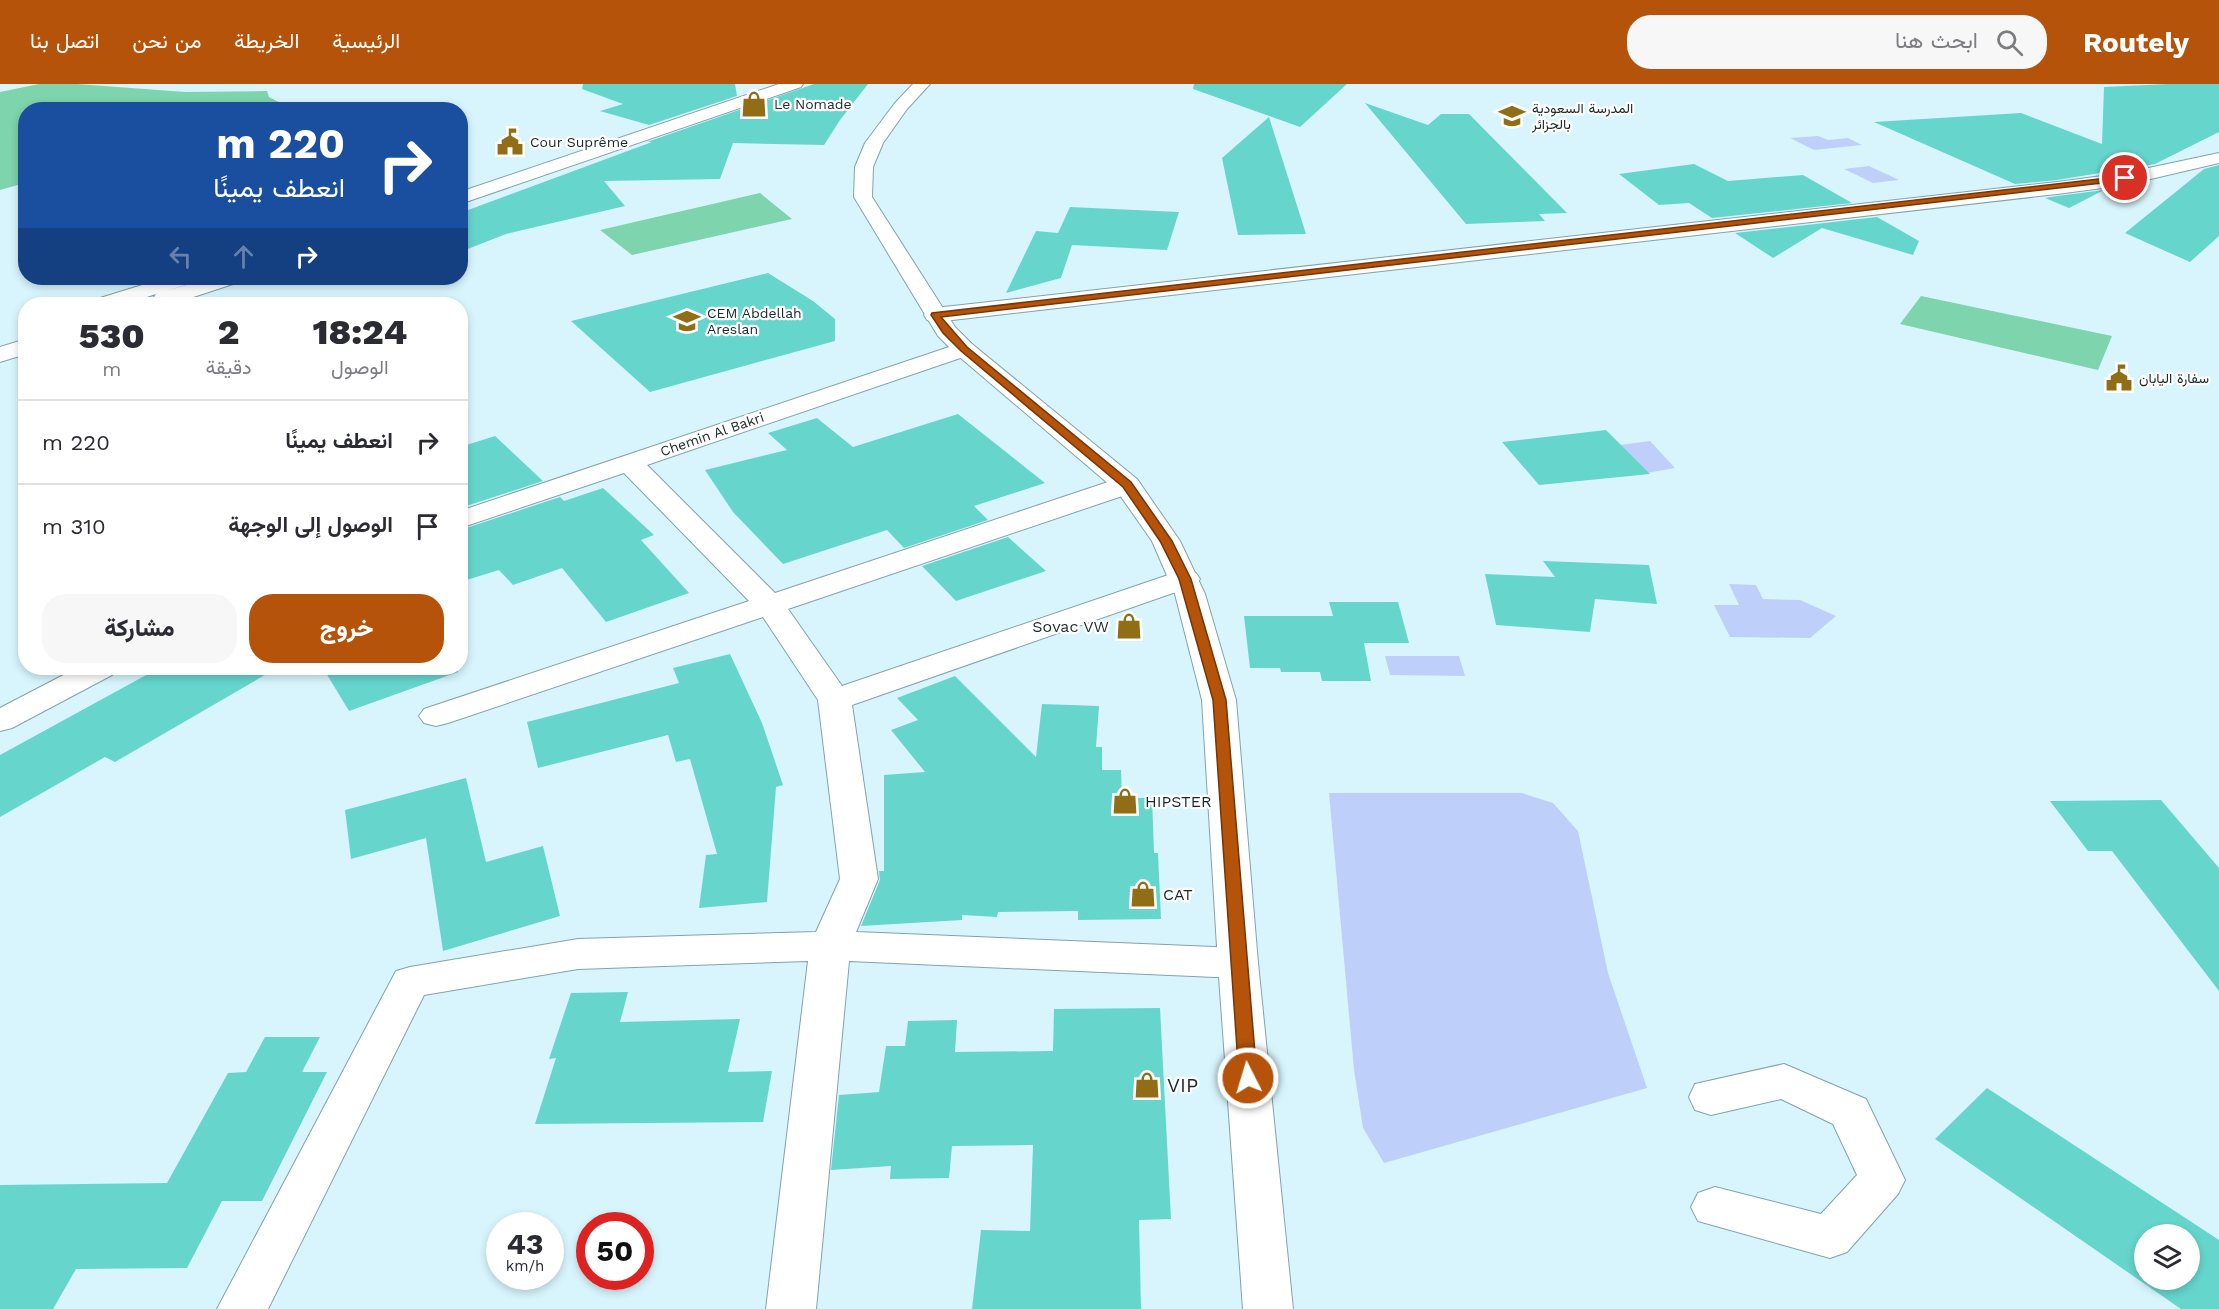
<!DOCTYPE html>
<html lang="ar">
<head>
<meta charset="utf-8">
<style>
  body { margin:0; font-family:"Work Sans",Vazirmatn,sans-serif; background:#f7f7f7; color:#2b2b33; direction:rtl; height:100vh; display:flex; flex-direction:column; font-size:22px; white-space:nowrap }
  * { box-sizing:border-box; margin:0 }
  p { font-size:20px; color:#7c7c81 }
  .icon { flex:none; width:33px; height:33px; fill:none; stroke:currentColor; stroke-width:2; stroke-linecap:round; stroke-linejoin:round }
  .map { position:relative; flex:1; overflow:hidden; direction:ltr }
  .side { position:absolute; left:18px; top:213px; width:450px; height:378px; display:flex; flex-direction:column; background:#fff; border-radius:24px; box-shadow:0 3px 9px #0003; direction:rtl }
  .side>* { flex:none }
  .banner { position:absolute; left:18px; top:18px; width:450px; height:183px; border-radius:24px; box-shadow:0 3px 9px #0003; direction:rtl; background:#1a4fa0; color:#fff; overflow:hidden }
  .fabs { position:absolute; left:2134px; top:1140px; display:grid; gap:12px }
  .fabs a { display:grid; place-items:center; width:66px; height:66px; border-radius:50%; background:#fff; box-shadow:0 3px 9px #0003; font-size:30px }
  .speed { position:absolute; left:486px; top:1128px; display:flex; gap:12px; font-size:30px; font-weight:700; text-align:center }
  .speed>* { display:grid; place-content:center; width:78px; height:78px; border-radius:50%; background:#fff; box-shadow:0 3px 9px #0003; line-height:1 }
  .speed small { font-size:15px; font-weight:400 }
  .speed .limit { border:9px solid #d22; background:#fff; color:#111 }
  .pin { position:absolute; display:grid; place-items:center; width:51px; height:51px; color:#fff; margin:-26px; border:3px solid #fff; border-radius:50%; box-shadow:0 2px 6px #0007 }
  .me { position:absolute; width:66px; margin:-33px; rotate:355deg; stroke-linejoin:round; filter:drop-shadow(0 0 4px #0008) }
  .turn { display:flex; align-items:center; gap:21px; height:126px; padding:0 24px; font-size:27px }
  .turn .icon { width:78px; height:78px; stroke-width:2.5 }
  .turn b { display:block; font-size:42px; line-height:51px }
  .lanes { display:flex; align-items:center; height:57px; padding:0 24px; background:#0003; justify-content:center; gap:30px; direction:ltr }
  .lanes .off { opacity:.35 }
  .eta { display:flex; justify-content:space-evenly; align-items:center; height:102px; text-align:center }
  .eta b { font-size:36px; font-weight:800; line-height:42px }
  .button { display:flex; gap:12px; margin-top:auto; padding:12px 24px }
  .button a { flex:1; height:69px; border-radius:24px; background:#b45309; color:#fff; font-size:24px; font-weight:800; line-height:69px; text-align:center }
  .button a+a { background:#f7f7f7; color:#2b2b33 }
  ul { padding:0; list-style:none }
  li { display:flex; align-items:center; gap:18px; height:84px; padding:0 24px; border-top:2px solid #e1e1e2 }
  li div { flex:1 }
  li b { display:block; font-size:22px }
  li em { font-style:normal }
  header { display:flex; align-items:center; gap:36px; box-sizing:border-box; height:84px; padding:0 30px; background:#b45309; color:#fff }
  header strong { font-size:28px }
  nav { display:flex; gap:33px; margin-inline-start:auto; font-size:21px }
  .search { width:420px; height:54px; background:#f7f7f7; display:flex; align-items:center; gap:15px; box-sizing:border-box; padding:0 21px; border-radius:24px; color:#7c7c81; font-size:22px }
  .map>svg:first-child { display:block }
  .green { fill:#7ed4ac }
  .water { fill:#bed0fa }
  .building { fill:#66d6cd; fill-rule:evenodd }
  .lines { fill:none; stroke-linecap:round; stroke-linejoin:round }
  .minor-casing { stroke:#81a3ac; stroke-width:2 }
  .secondary-casing { stroke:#81a3ac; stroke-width:2 }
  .minor { fill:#fff; fill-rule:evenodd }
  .secondary { fill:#fff; fill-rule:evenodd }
  .route { fill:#b45309; stroke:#753606; stroke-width:1.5 }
  .labels { text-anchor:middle; stroke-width:4.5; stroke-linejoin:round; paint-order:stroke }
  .far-poi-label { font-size:14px; fill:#1a282b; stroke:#fff; text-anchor:start }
  .far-street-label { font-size:14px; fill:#1a282b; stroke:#fff }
  .poi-label { font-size:16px; fill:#1a282b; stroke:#fff; text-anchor:start }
  .near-poi-label { font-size:20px; fill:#1a282b; stroke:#fff; text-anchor:start }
</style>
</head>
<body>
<header>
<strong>Routely</strong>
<div class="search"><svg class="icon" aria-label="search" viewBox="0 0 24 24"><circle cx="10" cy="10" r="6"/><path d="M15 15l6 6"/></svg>ابحث هنا</div>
<nav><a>الرئيسية</a><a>الخريطة</a><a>من نحن</a><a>اتصل بنا</a></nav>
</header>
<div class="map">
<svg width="2219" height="1225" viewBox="0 0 2219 1225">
  <rect width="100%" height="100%" fill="#d8f5fd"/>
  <path class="green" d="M39,0H77L185,8L267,7L269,13L292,25L26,26L25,99L0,106V8Z
    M760,109L792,135L632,171L600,146Z
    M1921,212L2112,252L2098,286L1900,240Z"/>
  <path class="water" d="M1818,52L1828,56L1848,54L1862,61L1814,66L1790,54Z
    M1869,82L1899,96L1873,99L1844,85Z
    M1650,357L1675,384L1636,391L1622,377L1620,361Z
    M1729,500L1756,501L1763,515L1800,516L1836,532L1810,554L1730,553L1714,521H1739Z
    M1385,572H1459L1465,592L1390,591Z
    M1329,709H1522L1553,719L1578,747L1608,889L1647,1004L1384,1079L1363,1044L1354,986Z"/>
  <path class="building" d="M583,0H735L737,12L649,41L600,27L623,20L582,5Z
    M814,0H868L840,36L824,61L733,59L720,95L604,97L625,122L506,150L460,168V129L652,58H647Z
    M1194,0H1347L1300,43L1193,5Z
    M2168,0H2219V48L2155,80L2057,96L2015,100L1874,38L2021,29L2102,60L2104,3Z
    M1365,19L1428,41L1441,30H1469L1567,129L1539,130L1545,137L1466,140Z
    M1269,33L1306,150L1238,151L1222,74Z
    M1694,80L1728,97L1803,91L1852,119L1712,134L1689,119L1659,121L1619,90Z
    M2219,81V152L2190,178L2125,149L2204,85Z
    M2104,106L2069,124L2045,114L2057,112Z
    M1070,123L1179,128L1167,166L1072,161L1061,194L1006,209L1036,147L1058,149Z
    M1877,133L1919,157L1913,171L1822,144L1773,174L1735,149Z
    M768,189L813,217L835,235V257L650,308L571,237Z
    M958,330L1045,399L974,422L988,436L904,464L887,446L783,480L733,428L705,386L787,366L768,349L817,334L853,363Z
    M1606,346L1650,390L1539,401L1502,358Z
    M495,352L543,397L460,424V363Z
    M603,404L654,451L641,456L689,509L606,538L562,484L513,501L499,486L460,498V446L560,413L564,417Z
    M1008,453L1046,487L956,517L922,482Z
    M1543,477L1649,481L1657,520L1595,515L1590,548L1496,541L1485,490L1555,493Z
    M1329,518H1398L1409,559H1364L1371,597H1322L1320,588H1281L1280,584H1250L1244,532H1333Z
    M730,570L762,639L783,701L776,703L767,818L699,824L706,771L717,770L690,675L676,678L668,651L538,684L527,638L679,599L673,584Z
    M159,584H277L115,678L105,673L0,733V671Z
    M323,584H457L458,588L349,627Z
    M955,592L1036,673L1042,620L1099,622L1096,663H1102V686H1121L1122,714H1152L1154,769H1158L1161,835L1078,836V827L998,828L997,833L962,831V836L861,842L880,796L879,787H884V691L925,688L891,646L918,636L897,614Z
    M466,694L486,778L543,762L560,832L443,867L426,754L351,775L345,726Z
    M2161,716L2219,784V907L2112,767H2088L2050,717Z
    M628,908L620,938L740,935L728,988L772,987L763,1038L535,1040L556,974L549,975L571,909Z
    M1160,924L1171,1135L1139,1136L1141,1225H972L981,1146L1030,1147L1033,1061L952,1062L949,1094L890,1095L891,1082L831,1086L839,1011L879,1008L886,962H905L908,937L957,936L955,968L1053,967L1054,925Z
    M265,953H320L302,988H327L262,1117H222L187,1184L76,1185L53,1225H0V1101L167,1099L228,989L246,988Z
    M1987,1004L2219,1156V1225H2181L1935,1055ZM2145,1150H2190V1196H2145Z"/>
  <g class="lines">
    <g class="minor-casing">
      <path id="minor" d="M2219,69V79L2125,101L2057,110L935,238L927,236L924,231L927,226L935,224L2057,98L2125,89Z
        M964,258L972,260L976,265L972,270L647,381L775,509L1117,395L1127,393L1137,395L1141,401L1137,407L788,525L842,602L1174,489L1185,486L1196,489L1200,495L1196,501L852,621L878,795L856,848L1238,864L1252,868L1258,879L1252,890L1238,894L849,877L816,1225H766L808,877L578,885L424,911L268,1225H217L396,887L410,883L578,855L816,848L840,795L818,616L763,533L448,639L436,642L424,639L419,632L424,625L749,517L624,389L460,444V427Z
        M77,584H117L112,591L12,644L0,647V624Z
        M1784,980L1866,1015L1905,1096L1898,1110L1847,1168L1830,1174L1698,1137L1691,1123L1698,1109L1715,1103L1821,1130L1857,1091L1833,1040L1781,1015L1711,1031L1695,1026L1689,1013L1695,1000Z"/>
    </g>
    <g class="secondary-casing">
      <path id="secondary" d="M779,0H803L801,3L460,120V108Z
        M913,0H930L907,25L883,59L873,83L872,113L955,243L972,260L1137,395L1180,457L1205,510L1236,616L1258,879L1293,1225H1243L1218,879L1202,616L1175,510L1152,457L1117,407L956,270L938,252L854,113L855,83L865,59L895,19Z
        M165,194H196L193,199L166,207L208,194H239L236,199L172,220H156L153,215L156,210L125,220H94L97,215Z
        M26,255V270L0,278V263Z"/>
    </g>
    <use href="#minor" class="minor"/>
    <use href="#secondary" class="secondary"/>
  </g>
  <path class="route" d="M2125,92L2128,93V96L941,233L967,263L1131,398L1172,457L1191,495L1226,616L1257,994L1255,999L1248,1001L1242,999L1239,994L1213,616L1179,495L1160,457L1123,403L961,267L943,249L931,231L932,229Z"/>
  <defs>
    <g id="shop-bare" transform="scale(2.07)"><path d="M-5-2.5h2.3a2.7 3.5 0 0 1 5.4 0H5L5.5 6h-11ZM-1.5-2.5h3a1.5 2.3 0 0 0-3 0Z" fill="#916e15" stroke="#fff" stroke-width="2.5" paint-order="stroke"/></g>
    <g id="school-bare" transform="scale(2.07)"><path d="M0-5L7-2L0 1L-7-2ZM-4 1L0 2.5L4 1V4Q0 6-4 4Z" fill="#916e15" stroke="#fff" stroke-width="2.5" paint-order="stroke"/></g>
    <g id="civic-bare" transform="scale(2.07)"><path d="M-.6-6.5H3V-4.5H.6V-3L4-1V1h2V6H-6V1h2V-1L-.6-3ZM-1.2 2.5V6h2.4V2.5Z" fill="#916e15" stroke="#fff" stroke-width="2.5" paint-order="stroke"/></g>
  </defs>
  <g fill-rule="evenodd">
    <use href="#shop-bare" x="754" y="20"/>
    <use href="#school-bare" x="1512" y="32"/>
    <use href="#civic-bare" x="510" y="58"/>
    <use href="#school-bare" x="687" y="237"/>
    <use href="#civic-bare" x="2119" y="294"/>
    <use href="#shop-bare" x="1129" y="542"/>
    <use href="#shop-bare" x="1125" y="717"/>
    <use href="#shop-bare" x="1143" y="810"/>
    <use href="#shop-bare" x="1147" y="1001"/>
  </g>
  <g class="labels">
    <g class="far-poi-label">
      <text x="774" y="25">Le Nomade</text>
      <text x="1532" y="29">المدرسة السعودية<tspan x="1532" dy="16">بالجزائر</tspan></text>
      <text x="530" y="63">Cour Suprême</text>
      <text x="707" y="234">CEM Abdellah<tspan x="707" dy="16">Areslan</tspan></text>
      <text x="2139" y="299">سفارة اليابان</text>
    </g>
    <g class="far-street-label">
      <text transform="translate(712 350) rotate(-19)" y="5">Chemin Al Bakri</text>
    </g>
    <g class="poi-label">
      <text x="1109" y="548" text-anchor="end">Sovac VW</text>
      <text x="1145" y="723">HIPSTER</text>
      <text x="1163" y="816">CAT</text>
    </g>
    <g class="near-poi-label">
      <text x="1167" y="1008">VIP</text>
    </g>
  </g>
</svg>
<div class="fabs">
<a><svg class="icon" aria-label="layers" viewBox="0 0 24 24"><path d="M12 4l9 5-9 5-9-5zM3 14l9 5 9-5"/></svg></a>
</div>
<div class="speed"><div>43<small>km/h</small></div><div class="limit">50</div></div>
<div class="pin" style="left:2125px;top:94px;background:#d93025"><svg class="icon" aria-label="arrive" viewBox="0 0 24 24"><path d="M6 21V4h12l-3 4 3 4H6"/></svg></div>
<svg class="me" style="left:1248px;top:994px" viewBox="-20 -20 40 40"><circle r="17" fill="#b45309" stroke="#fff" stroke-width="3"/><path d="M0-11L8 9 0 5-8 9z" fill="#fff"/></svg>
<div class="banner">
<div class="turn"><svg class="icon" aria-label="right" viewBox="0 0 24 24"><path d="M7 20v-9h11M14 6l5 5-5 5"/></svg><div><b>220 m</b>انعطف يمينًا</div></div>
<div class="lanes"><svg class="icon off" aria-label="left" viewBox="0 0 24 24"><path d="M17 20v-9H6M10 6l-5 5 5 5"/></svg><svg class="icon off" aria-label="ahead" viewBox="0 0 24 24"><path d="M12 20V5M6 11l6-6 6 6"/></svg><svg class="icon" aria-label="right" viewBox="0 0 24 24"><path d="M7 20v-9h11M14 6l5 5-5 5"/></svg></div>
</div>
<section class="side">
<div class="eta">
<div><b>18:24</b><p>الوصول</p></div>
<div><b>2</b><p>دقيقة</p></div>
<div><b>530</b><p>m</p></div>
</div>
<ul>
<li><svg class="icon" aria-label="right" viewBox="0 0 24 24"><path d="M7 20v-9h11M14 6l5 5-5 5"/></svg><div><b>انعطف يمينًا</b></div><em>220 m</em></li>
<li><svg class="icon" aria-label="arrive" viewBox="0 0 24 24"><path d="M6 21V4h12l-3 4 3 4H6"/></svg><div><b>الوصول إلى الوجهة</b></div><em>310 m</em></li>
</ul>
<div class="button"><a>خروج</a><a>مشاركة</a></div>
</section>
</div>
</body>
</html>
